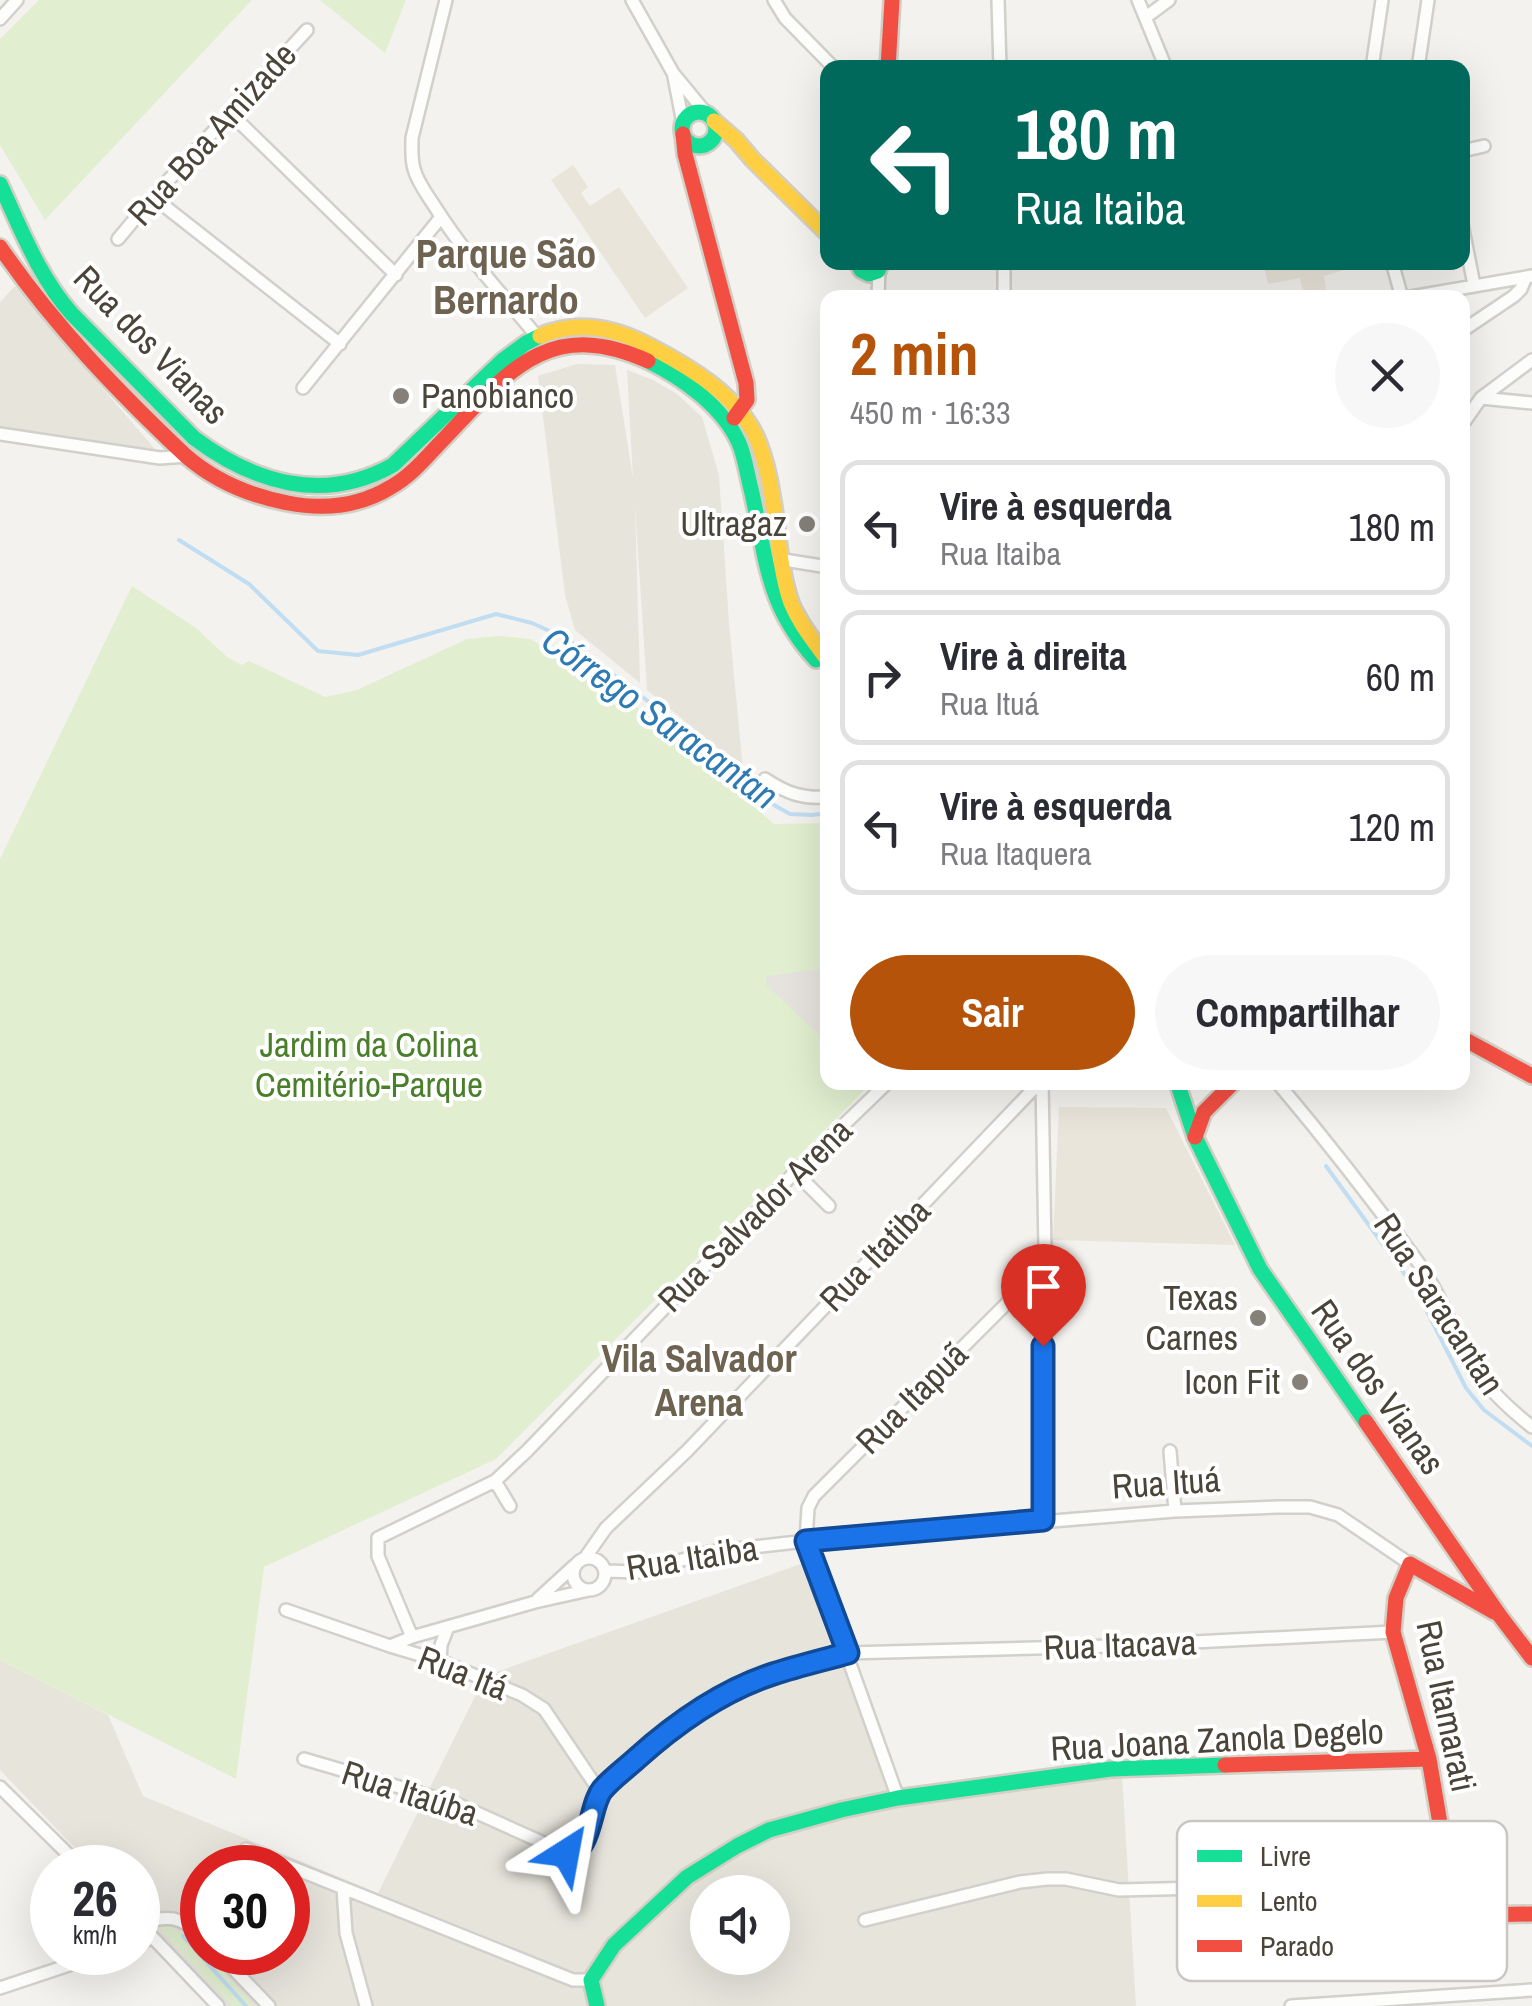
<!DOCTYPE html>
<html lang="pt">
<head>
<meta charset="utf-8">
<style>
  body { margin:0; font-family:"Archivo Narrow",sans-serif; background:#f7f7f7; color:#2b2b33; height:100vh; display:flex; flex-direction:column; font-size:38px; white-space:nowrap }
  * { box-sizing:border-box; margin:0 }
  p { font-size:32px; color:#7c7c81 }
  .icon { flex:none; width:55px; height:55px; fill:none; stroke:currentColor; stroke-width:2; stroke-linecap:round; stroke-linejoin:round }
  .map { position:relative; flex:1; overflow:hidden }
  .details { position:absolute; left:820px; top:290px; width:650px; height:800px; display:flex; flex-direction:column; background:#fff; border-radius:20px; box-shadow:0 10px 40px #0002 }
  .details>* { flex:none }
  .banner { position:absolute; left:820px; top:60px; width:650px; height:210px; border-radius:20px; box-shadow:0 10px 40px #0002; background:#00695c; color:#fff; overflow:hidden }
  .buttons { position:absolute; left:690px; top:1875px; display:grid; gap:20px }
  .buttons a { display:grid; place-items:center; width:100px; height:100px; border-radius:50%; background:#fff; box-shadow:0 10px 40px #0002; font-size:50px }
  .speed { position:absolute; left:30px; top:1845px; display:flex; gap:20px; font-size:50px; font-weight:700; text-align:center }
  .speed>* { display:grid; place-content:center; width:130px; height:130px; border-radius:50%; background:#fff; box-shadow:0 10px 40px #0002; line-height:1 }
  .speed small { font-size:25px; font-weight:400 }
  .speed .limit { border:15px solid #d22; background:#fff; color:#111 }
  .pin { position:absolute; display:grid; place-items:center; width:85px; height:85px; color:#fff; margin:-102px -42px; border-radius:50% 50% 50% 0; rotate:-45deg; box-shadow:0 0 10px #0007 }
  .pin .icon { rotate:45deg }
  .me { position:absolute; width:110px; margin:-55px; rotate:34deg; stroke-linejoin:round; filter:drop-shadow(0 0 8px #0008) }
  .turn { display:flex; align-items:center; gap:35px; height:210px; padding:0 30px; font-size:45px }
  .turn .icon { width:130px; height:130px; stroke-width:2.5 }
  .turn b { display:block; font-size:70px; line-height:85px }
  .round { display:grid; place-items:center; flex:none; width:105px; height:105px; border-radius:52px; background:#f7f7f7 }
  .headline { display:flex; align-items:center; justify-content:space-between; height:170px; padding:0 30px }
  h1 { font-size:60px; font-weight:700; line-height:75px; color:#b45309 }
  .primary-button { display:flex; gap:20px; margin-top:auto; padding:20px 30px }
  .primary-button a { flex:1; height:115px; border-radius:60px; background:#b45309; color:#fff; font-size:40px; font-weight:700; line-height:115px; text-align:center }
  .primary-button a+a { background:#f7f7f7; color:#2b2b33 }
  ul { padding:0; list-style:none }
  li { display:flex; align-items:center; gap:30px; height:135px; margin:0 20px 15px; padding:0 10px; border:5px solid #e1e1e2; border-radius:20px }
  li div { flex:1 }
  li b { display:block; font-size:38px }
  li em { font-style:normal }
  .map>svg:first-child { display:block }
  .residential { fill:#e7e4dc; fill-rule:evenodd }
  .education { fill:#eae5da }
  .green { fill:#e1eecf }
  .parking { fill:#e6e3df }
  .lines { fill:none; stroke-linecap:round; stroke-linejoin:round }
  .stream { stroke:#c0ddf1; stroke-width:4 }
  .street-casing { stroke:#d2d0cb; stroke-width:16 }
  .fast-casing { stroke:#d3cfc5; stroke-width:20 }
  .slow-casing { stroke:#d3cfc5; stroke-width:20 }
  .jam-casing { stroke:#d3cfc5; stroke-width:20 }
  .street { stroke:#fdfdfc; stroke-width:11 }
  .fast { stroke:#16e098; stroke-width:15 }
  .slow { stroke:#ffcf43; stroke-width:15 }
  .jam { stroke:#f24e42; stroke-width:15 }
  .route-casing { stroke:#114b97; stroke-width:25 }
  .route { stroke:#1a73e8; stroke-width:18 }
  .poi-dot { fill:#868178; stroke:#fff; stroke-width:4 }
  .labels { text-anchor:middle; stroke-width:8; stroke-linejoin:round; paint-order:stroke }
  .street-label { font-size:35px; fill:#4b4439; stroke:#fff }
  .poi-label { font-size:35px; fill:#4b4439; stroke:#fff; text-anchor:end }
  .park-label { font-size:35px; fill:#4a7f2a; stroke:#fff }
  .water-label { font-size:38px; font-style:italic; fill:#2e7ab2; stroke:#fff }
  .neighbourhood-label { font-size:38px; font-weight:bold; fill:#6e6250; stroke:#fff }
  .quarter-label { font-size:40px; font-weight:bold; fill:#6e6250; stroke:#fff }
  .key { fill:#fff; stroke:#c9c7c4; stroke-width:2.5 }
  .key-label { font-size:28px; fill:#4b4439 }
</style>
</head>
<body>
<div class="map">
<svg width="1532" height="2006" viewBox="0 0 1532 2006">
  <rect width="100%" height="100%" fill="#f4f2ee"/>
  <path class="residential" d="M15,286L160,455L0,431V302Z
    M577,364L615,365L633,478L627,370L653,380L677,394L702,417L719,475L729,623L743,769L647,690L635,506L640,683L575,630L565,595L538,376Z
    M809,1561L897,1799L962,1784L1121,1758L1136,2006H224L138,1915V1868L93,1867L0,1770V1660L108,1715L143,1796L378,1893L485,1676ZM202,1868H288V1952H202ZM708,1892H772V1958H708Z"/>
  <path class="education" d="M573,165L588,187L581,193L590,206L619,187L688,288L645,318L551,180Z
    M1263,263H1345L1347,269L1324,276L1327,297H1304L1300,278L1268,284Z
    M1059,1107L1166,1108L1235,1245L1053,1240Z"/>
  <path class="green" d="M39,0H252L45,220L0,145V39Z
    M320,0H406L385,53Z
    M132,586L196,628L227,657L242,665L249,661L325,697L357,690L467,639L499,636L530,639L595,678L659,723L774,824L827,823L828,1082L872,1083L496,1459L264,1567L236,1779L0,1660V859Z
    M164,1923C199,1943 227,1976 254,2006H233L159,1929V1926Z"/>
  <path class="parking" d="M827,968H828L827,1042L766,985L767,976Z"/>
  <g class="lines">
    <path class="stream" d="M179,540L249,584L318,651L358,655L496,614L532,623L567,639L727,762L765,800L790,814L812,815L828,813
      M1326,1166L1416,1290L1466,1388L1484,1410L1532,1446
      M183,1936L246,2006"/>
    <g class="street-casing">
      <path id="street" d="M446,0L412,138C412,149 411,159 414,169C418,184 429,197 437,210C467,257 504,296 539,339
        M632,0L673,73L706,113
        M774,0L785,18L834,68
        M998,0L1000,68
        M1138,0L1166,68
        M1146,17L1169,0
        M0,19L17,0
        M1372,68L1382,0
        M1418,68L1428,0
        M674,77L683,123
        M230,113L396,275
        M1462,151L1484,146
        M153,197L340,344
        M1462,224L1474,285
        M118,239L153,197L307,30
        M1392,262L1402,298
        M878,298L879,269
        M1004,298V262
        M1405,298L1532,276
        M1462,331L1514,296L1521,289L1526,277
        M303,388L441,217
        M1481,398L1532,403
        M1462,425L1481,398L1532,360
        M0,434L160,458L187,456
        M778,559L828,567
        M765,779C786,793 802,799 828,797
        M1042,1082L1045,1251L1043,1521
        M1277,1082C1325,1139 1371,1198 1415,1258C1437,1287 1449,1321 1466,1353C1481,1383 1506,1406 1532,1427
        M795,1172L829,1206
        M1170,1451L1175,1511
        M495,1481L510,1506
        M573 1574a16 16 0 1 1 32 0a16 16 0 1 1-32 0Z
        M585,1558L606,1528L687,1451L1040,1082
        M605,1571L640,1572L710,1552L806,1541L1175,1511L1279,1507H1310L1338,1515L1410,1564
        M538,1599L574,1566
        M286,1610L390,1646L440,1661L522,1695L544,1709L600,1792
        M412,1637L378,1556V1538L495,1481L527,1451L795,1172L888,1082
        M390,1646L412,1637L535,1602L589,1590
        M440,1661L441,1645L448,1627
        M304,1759L457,1804L566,1853C576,1853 578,1850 583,1842L600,1792L671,1728L724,1696L770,1675L848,1653L1114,1646L1393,1632
        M0,1787L82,1868
        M898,1798L806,1541L808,1508L814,1496L1043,1267
        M246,1849L573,1980H591
        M343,1888L346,1933L366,2006
        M865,1920L1020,1882L1047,1879H1066L1119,1890L1450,1882
        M138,1922L218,2006
        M139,1924C167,1915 181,1915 202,1937
        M138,1943L152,1938
        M217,1952L269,2006
        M0,1988L108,1952
        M1291,2006L1532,1990"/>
    </g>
    <g class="fast-casing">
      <path id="fast" d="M682 129a17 17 0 1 1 34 0a17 17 0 1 1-34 0Z
        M0,184C21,229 39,277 72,314L194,438C254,483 324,504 393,465L503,360L526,343L540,336
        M857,262L861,270L869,274L878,271L881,262
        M648,361C683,378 723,407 739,443C745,457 747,474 751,489C767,558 765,604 816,660
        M1177,1082L1195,1137L1260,1269L1366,1422
        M597,2006L591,1980L614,1945L687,1877L737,1846L769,1830L841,1810L898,1798L1111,1769L1225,1765"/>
    </g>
    <g class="slow-casing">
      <path id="slow" d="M714,121L736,140L753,160L828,234
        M540,336C577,320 615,328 649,346C690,367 738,396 757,439C768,465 772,494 776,521C779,548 782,577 791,603C800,625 815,642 828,661"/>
    </g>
    <g class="jam-casing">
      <path id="jam" d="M888,68L892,0
        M683,134L685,154L746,383L747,400L734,418
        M0,247C53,324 118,392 186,456C215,481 251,496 288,503C324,510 360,506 391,487C409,477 423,461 437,446C503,378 544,314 648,361
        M1462,1038L1532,1076
        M1195,1137L1204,1112L1234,1082
        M1366,1422L1500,1616L1532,1658
        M1494,1612L1410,1564L1396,1598L1393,1632L1429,1759L1450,1882L1456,1903L1464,1909L1482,1915L1532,1914
        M1225,1765L1429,1759"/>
    </g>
    <use href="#street" class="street"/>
    <use href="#fast" class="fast"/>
    <use href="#slow" class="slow"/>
    <use href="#jam" class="jam"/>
  </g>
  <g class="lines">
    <g class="route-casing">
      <path id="route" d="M566,1853C592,1852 589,1807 602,1790C611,1779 625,1769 636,1759C676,1723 721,1691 773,1674C798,1666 823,1660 848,1653L806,1541L1043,1520V1346"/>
    </g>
    <use href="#route" class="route"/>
  </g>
  <g class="poi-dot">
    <circle cx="401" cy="396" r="10"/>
    <circle cx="807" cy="524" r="10"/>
    <circle cx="1258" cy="1318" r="10"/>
    <circle cx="1300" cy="1382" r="10"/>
  </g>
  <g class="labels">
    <g class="street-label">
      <text transform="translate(212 134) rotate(-48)" y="12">Rua Boa Amizade</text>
      <text transform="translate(151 345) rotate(46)" y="12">Rua dos Vianas</text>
      <text transform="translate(755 1215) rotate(-45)" y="12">Rua Salvador Arena</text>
      <text transform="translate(875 1255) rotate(-46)" y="12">Rua Itatiba</text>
      <text transform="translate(1439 1304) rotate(57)" y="12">Rua Saracantan</text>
      <text transform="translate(1378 1387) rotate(55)" y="12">Rua dos Vianas</text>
      <text transform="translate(912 1398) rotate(-45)" y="12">Rua Itapuã</text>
      <text transform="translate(1166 1483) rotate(-4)" y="12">Rua Ituá</text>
      <text transform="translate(692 1558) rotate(-9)" y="12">Rua Itaiba</text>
      <text transform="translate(1120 1645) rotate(-2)" y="12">Rua Itacava</text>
      <text transform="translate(463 1673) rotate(21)" y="12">Rua Itá</text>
      <text transform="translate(1446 1706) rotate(78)" y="12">Rua Itamarati</text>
      <text transform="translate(1217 1740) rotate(-3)" y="12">Rua Joana Zanola Degelo</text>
      <text transform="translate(410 1793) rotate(18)" y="12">Rua Itaúba</text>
    </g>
    <g class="poi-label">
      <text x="421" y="408" text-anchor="start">Panobianco</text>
      <text x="787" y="536">Ultragaz</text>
      <text x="1238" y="1310">Texas<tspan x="1238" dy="40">Carnes</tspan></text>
      <text x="1280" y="1394">Icon Fit</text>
    </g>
    <g class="park-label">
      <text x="369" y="1057">Jardim da Colina<tspan x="369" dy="40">Cemitério-Parque</tspan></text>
    </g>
    <g class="water-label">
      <text transform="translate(660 718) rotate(36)" y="13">Córrego Saracantan</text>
    </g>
    <g class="neighbourhood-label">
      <text x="699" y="1372">Vila Salvador<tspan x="699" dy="44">Arena</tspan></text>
    </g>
    <g class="quarter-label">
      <text x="506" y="268">Parque São<tspan x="506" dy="46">Bernardo</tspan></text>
    </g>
  </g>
  <rect x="1177" y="1821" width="330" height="160" rx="15" class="key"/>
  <rect x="1197" y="1850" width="45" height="12" fill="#16e098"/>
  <rect x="1197" y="1895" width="45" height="12" fill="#ffcf43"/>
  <rect x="1197" y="1940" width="45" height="12" fill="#f24e42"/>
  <g class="key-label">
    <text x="1260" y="1866">Livre</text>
    <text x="1260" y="1911">Lento</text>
    <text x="1260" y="1956">Parado</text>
  </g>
</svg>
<div class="buttons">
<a><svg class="icon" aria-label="sound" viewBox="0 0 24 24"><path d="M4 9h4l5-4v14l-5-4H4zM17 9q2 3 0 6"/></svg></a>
</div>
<div class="speed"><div>26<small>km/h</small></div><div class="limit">30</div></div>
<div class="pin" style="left:1043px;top:1346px;background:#d93025"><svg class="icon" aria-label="arrive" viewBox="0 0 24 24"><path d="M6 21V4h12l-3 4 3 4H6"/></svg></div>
<svg class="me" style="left:566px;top:1853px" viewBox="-20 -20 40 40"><path d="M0-17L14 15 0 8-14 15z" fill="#1a73e8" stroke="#fff" stroke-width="4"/></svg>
<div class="banner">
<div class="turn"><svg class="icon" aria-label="left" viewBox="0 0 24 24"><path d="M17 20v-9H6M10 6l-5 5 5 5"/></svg><div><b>180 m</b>Rua Itaiba</div></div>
</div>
<section class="details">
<div class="headline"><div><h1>2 min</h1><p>450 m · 16:33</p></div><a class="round"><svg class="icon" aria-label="close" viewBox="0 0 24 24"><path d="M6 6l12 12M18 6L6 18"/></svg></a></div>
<ul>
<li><svg class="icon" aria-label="left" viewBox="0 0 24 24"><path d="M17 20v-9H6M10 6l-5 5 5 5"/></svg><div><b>Vire à esquerda</b><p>Rua Itaiba</p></div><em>180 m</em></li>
<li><svg class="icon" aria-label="right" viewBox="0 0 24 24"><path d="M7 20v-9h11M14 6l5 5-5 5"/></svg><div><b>Vire à direita</b><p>Rua Ituá</p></div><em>60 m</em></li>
<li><svg class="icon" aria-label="left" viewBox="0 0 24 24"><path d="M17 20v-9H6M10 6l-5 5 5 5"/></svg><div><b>Vire à esquerda</b><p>Rua Itaquera</p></div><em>120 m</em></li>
</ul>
<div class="primary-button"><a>Sair</a><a>Compartilhar</a></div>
</section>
</div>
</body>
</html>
